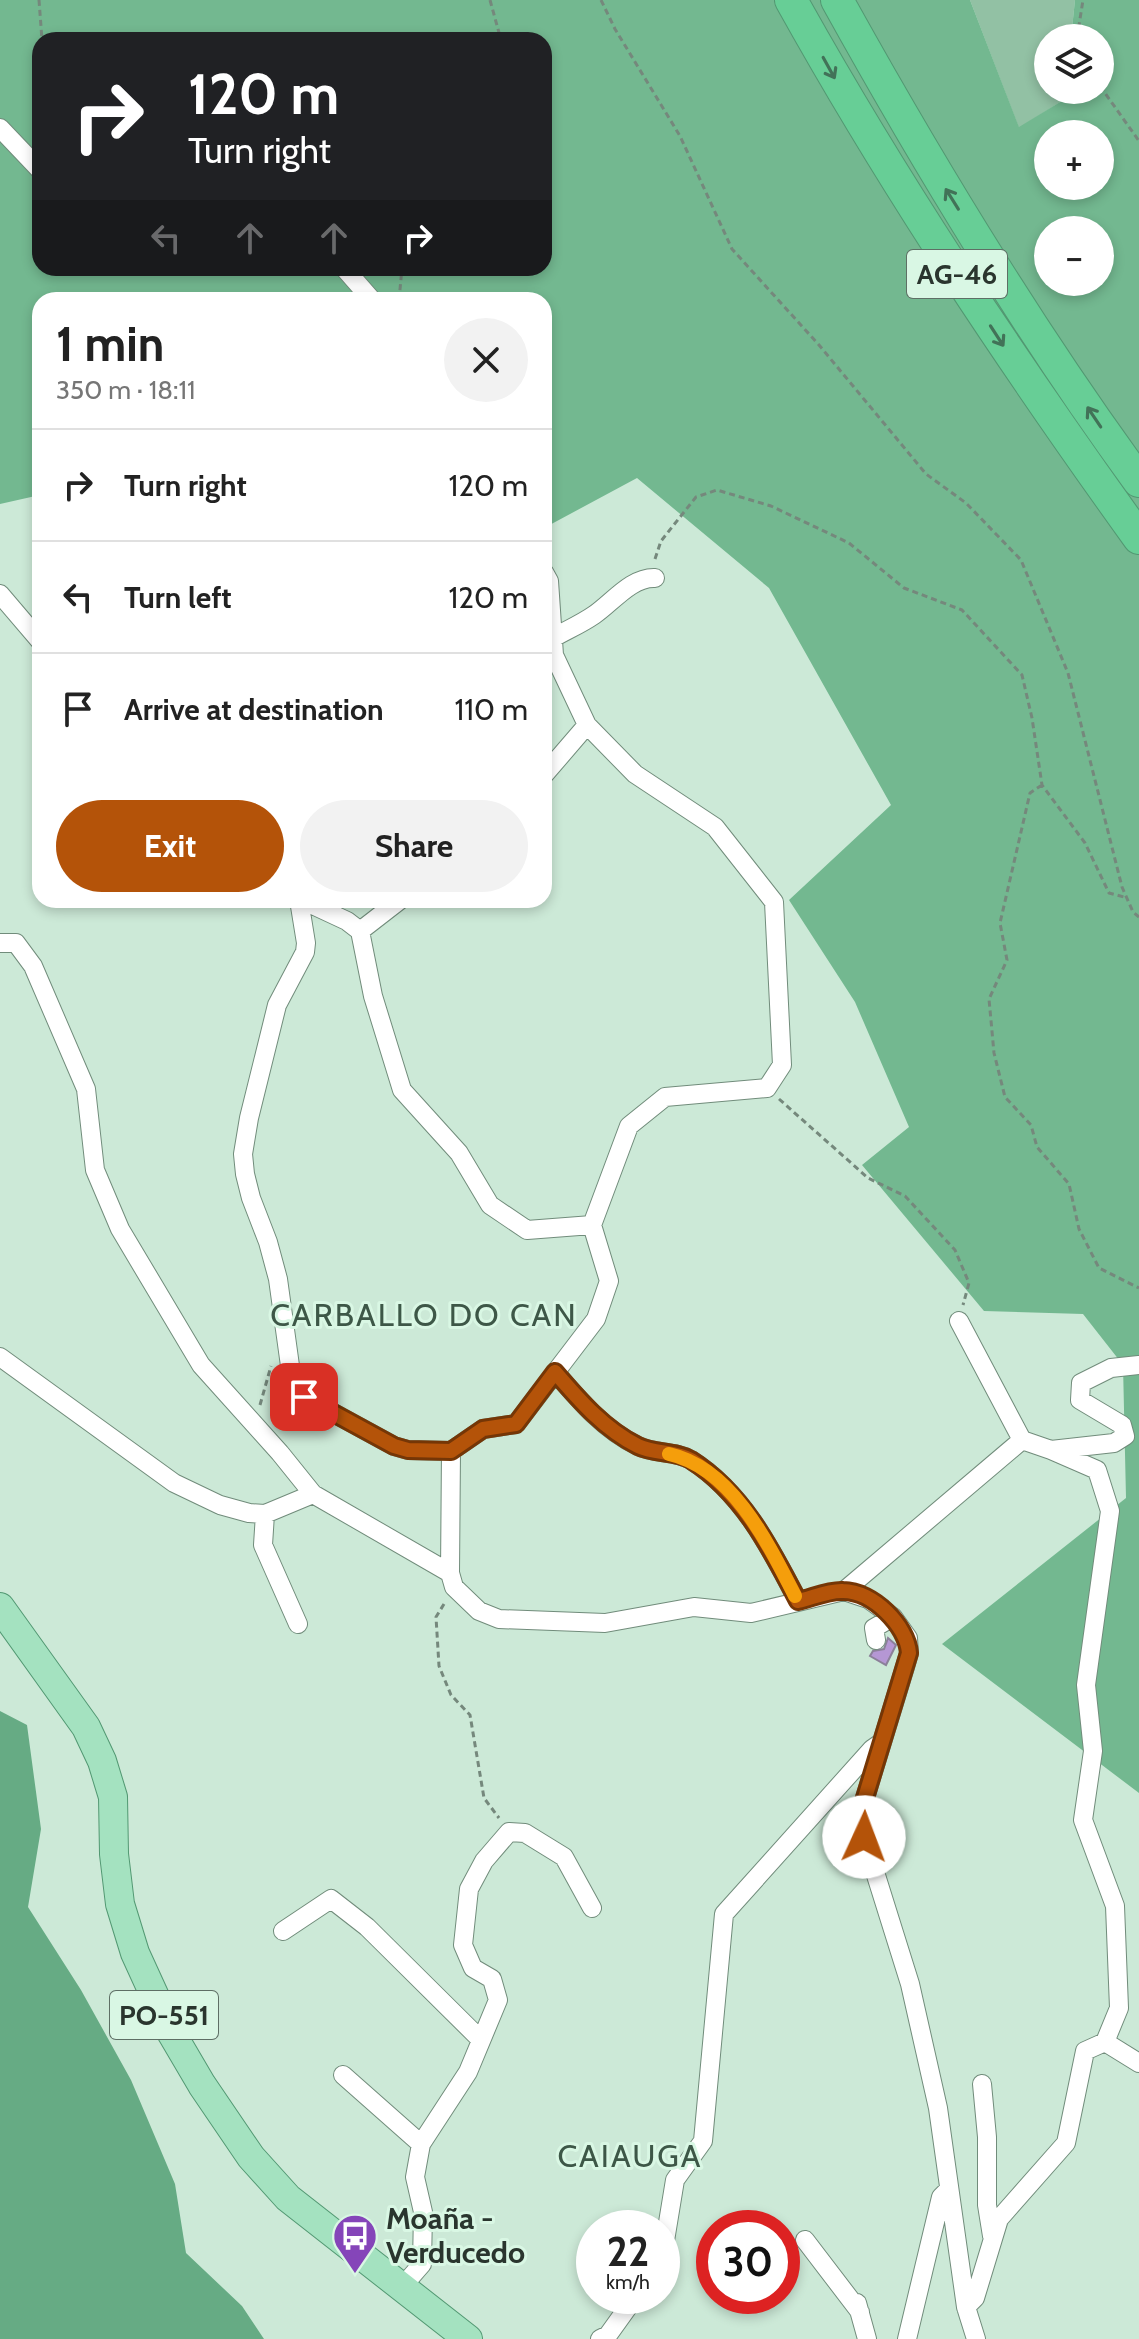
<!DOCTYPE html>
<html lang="en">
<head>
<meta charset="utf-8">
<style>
  body { margin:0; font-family:Cabin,sans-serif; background:#f2f2f2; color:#222; height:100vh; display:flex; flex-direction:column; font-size:30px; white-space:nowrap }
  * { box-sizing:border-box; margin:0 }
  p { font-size:26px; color:#767676 }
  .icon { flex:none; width:44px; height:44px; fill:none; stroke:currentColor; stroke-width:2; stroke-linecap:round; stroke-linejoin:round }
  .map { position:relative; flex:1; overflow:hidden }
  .panel { position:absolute; left:32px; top:292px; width:520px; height:616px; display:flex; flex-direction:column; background:#fff; border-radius:24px; box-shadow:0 4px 12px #0003 }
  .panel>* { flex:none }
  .hud { position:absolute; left:32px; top:32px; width:520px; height:244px; border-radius:24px; box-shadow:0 4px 12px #0003; background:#202124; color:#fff; overflow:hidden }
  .buttons { position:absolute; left:1034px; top:24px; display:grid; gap:16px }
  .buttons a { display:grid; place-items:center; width:80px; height:80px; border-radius:50%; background:#fff; box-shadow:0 4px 12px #0003; font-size:40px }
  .speed { position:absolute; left:576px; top:2210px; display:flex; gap:16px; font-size:40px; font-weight:700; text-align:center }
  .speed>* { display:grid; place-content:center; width:104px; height:104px; border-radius:50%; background:#fff; box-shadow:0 4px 12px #0003; line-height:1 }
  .speed small { font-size:20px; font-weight:400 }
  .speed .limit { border:12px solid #d22; background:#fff; color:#111 }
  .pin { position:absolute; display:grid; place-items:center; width:68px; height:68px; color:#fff; margin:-34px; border-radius:16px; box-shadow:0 4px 12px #0006 }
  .me { position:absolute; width:88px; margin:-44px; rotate:2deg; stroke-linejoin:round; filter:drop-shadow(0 0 6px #0008) }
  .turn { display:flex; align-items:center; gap:28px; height:168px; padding:0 24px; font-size:36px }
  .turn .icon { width:104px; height:104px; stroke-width:2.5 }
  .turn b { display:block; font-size:56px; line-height:68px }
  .lanes { display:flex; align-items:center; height:76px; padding:0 24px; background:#0003; justify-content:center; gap:40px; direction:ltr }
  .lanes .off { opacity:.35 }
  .round { display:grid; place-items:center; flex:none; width:84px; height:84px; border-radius:42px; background:#f2f2f2 }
  .overview { display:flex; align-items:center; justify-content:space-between; height:136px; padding:0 24px }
  h1 { font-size:48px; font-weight:800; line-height:60px }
  .button { display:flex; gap:16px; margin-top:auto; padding:16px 24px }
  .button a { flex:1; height:92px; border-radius:48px; background:#b45309; color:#fff; font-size:32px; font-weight:800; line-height:92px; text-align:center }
  .button a+a { background:#f2f2f2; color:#222 }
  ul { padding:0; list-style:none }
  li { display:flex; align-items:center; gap:24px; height:112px; padding:0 24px; border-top:2px solid #e0e0e0 }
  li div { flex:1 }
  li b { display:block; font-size:30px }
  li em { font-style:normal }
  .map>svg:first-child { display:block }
  .green { fill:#92c1a4 }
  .forest { fill:#73b890; fill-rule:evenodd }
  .water { fill:#66ab84 }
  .building { fill:#b597d4; stroke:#8b8099; stroke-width:2 }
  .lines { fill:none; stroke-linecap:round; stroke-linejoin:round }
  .street-casing { stroke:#718c7b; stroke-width:20 }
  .primary-casing { stroke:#529872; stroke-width:30 }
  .highway-casing { stroke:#529872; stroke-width:34 }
  .path { stroke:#75887c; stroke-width:3; stroke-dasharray:6 4; stroke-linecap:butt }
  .street { stroke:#fff; stroke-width:18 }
  .primary { stroke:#a4e2c0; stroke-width:28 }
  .highway { stroke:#67ce96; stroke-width:32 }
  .oneway { stroke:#427258 }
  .route-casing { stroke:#753606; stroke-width:20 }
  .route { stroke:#b45309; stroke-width:14 }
  .slow { stroke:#f59e0b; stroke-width:14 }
  .labels { text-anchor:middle; stroke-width:6; stroke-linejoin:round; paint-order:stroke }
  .shield { fill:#d9f7e4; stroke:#5e6f65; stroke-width:2 }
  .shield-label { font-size:28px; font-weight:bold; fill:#2a352e }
  .poi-label { font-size:30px; font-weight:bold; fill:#2a352e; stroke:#d9f7e4; text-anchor:start }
  .neighbourhood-label { font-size:32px; letter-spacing:2px; fill:#3d5747; stroke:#d9f7e4 }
</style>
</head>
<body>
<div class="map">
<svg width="1139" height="2339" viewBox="0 0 1139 2339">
  <rect width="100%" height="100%" fill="#cce9d7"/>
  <path class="green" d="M970,0H1075L1071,38H1048V90H1066L1065,99L1019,128Z"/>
  <path class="forest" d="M0,0H970L1019,127L1065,99L1066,90H1100V38H1071L1075,0H1139V1793L942,1644L1126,1498L1123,1365L1083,1314L984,1311L862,1165L909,1127L855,1002L789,900L891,805L769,588L637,478L544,528V300H383L316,294L308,300H40V495L0,504ZM40,40H544V268H40ZM1048,134H1100V186H1048ZM1048,230H1100V282H1048Z"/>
  <path class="water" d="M0,1711L27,1725L41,1829L28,1907L81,1990L131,2080L175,2184L186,2253L242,2306L264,2339H0Z"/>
  <path class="building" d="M888,1638L896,1645L886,1665L870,1656L873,1651L884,1649Z"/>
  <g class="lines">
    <g class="street-casing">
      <path id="street" d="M0,128L40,170
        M344,268L372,300
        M0,594L40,641
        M553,638C567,630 581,624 594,615C612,603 631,577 655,578
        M544,775L587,725
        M299,900L306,943L305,952L277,1005L249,1118L243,1154L245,1174L251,1198L268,1242L278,1279L291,1373L297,1389L304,1397L394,1446L408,1450L451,1451
        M302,900L347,921L360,931L373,996L402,1090L459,1153L490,1205L527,1230L592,1225L629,1126L665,1097L767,1088L782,1065L774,902L715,827L635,774L587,725L554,655L549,581L544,572
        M360,931L400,900
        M0,943H16L33,966L86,1089L95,1170L120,1229L201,1365L280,1453L313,1494L450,1573L454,1587L479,1611L499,1619L605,1623L694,1607L751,1613L844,1591L868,1599L893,1617L908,1638L909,1653L905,1667L861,1811L864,1837L910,1984L938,2108L966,2307L976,2339
        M959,1321L1022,1440
        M0,1357L174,1483L220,1505L249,1513L265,1514L313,1494
        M555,1372C579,1400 604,1430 638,1446C654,1454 676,1451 691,1460C743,1493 771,1549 798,1601
        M1051,1450L1097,1470L1110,1511L1086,1685L1093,1751L1083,1820L1115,1906L1119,2008L1105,2042
        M265,1514L263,1545L298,1624
        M450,1573L451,1451L483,1429L516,1424L596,1319L609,1281L592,1225
        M844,1591L1022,1440L1051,1450L1114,1443L1125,1436L1122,1425L1080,1400L1081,1383L1111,1368L1139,1365
        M876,1640L874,1628L893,1617
        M283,1931L331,1899L367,1927L481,2040
        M343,2075L421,2144
        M982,2084L987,2137V2205L992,2236
        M805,2240L860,2312
        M662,2259L675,2180L703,2141L724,1914L872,1749L882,1742
        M402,2287L422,2264L423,2212L415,2177L421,2144L468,2072L498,2000L492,1979L473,1968L463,1945L469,1889L484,1861L509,1832L525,1833L564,1857L592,1908
        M857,2303L867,2339
        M966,2307L975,2298L999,2219L1066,2143L1085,2051L1105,2042L1139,2063
        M600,2339L608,2335L636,2296
        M907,2339L941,2197L949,2189"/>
    </g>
    <g class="primary-casing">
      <path id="primary" d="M0,1607L86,1727L102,1761L113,1797L114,1854L120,1904L135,1953L172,2034L202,2085L251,2157L288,2198L468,2339"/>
    </g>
    <g class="highway-casing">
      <path id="highway" d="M791,0C895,187 1014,364 1139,538
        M837,0C929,166 1027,328 1139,481"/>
    </g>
    <path class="path" d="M39,0L42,40
      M490,0L501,40
      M601,0L615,29L680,136L732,249L819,345L926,474L966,503L1021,560L1068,673L1122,887L1133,912L1139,917
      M1077,38L1083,0
      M1100,86L1139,141
      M399,300L402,268
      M655,559L661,541L696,497L717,490L771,506L849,543L904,588L962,610L1022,675L1032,718L1042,785L1085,843L1109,893L1124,897
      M1042,785L1030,793L1000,923L1007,960L989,999L994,1053L1005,1097L1031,1125L1037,1147L1069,1184L1079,1229L1099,1268L1139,1288
      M779,1099L868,1178L905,1196L955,1250L969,1283L963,1305
      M260,1405L271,1366
      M444,1604L436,1617L439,1666L451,1695L470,1715L484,1798L499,1818"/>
    <use href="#street" class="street"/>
    <use href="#primary" class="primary"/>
    <use href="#highway" class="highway"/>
  </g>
  <defs><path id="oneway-shaft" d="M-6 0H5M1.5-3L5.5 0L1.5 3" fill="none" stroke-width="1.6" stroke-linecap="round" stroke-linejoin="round" transform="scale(2)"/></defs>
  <g class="oneway">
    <use href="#oneway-shaft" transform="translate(829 68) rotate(61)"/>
    <use href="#oneway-shaft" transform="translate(952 199) rotate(-122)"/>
    <use href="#oneway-shaft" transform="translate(997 336) rotate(57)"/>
    <use href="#oneway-shaft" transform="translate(1094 417) rotate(-124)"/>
  </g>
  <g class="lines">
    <g class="route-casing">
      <path id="route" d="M304,1397L394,1446L408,1450L451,1451L483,1429L516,1424L555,1372C579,1400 604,1429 638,1446C654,1454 676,1451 691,1460C743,1493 771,1549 798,1601C812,1598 829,1590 843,1591C873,1591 907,1626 909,1653L861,1811L864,1837"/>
    </g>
    <use href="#route" class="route"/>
    <path class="slow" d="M669,1454C732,1468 768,1543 795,1596"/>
  </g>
  <defs>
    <g id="bus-pin" transform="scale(2.3)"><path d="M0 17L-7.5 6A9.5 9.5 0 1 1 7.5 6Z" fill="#8545b9" stroke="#d9f7e4"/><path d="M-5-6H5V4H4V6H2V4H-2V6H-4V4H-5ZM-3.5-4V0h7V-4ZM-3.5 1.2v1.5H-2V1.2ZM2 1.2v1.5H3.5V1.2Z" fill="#fff"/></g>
  </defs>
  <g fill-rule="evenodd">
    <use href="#bus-pin" x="355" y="2236"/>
  </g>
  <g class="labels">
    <g class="shield">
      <rect x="907" y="250" width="100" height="48" rx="6"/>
      <rect x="110" y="1991" width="108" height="48" rx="6"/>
    </g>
    <g class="shield-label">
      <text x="957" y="284">AG-46</text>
      <text x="164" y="2025">PO-551</text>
    </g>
    <g class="poi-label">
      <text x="386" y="2229">Moaña -<tspan x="386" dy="34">Verducedo</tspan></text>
    </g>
    <g class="neighbourhood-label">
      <text x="424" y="1326">CARBALLO DO CAN</text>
      <text x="630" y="2167">CAIAUGA</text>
    </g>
  </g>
</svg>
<div class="buttons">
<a><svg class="icon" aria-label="layers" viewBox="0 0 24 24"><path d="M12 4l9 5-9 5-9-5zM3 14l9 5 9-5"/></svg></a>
<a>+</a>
<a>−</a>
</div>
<div class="speed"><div>22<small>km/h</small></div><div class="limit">30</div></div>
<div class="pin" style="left:304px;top:1397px;background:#d93025"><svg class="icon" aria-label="arrive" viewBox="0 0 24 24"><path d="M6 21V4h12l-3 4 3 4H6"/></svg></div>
<svg class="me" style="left:864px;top:1837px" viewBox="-20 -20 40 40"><circle r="19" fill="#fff"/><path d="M0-13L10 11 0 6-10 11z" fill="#b45309"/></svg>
<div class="hud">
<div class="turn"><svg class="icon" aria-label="right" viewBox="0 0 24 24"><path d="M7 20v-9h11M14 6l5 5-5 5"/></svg><div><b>120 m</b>Turn right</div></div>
<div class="lanes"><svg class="icon off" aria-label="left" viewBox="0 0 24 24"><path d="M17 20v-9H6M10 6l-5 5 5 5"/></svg><svg class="icon off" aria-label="ahead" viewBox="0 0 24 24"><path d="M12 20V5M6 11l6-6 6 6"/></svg><svg class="icon off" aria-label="ahead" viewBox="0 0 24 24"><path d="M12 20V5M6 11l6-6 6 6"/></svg><svg class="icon" aria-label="right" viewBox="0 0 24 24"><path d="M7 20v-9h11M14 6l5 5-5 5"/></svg></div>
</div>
<section class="panel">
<div class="overview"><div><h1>1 min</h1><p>350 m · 18:11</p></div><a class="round"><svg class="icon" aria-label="close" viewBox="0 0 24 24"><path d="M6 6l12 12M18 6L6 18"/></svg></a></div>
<ul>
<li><svg class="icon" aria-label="right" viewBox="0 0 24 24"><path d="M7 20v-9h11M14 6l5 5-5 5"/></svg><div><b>Turn right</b></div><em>120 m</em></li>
<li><svg class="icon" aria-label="left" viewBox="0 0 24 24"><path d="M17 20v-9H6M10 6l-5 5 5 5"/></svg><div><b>Turn left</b></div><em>120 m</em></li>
<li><svg class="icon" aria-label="arrive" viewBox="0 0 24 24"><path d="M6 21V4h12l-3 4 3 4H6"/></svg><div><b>Arrive at destination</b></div><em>110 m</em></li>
</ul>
<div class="button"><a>Exit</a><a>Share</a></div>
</section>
</div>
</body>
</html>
